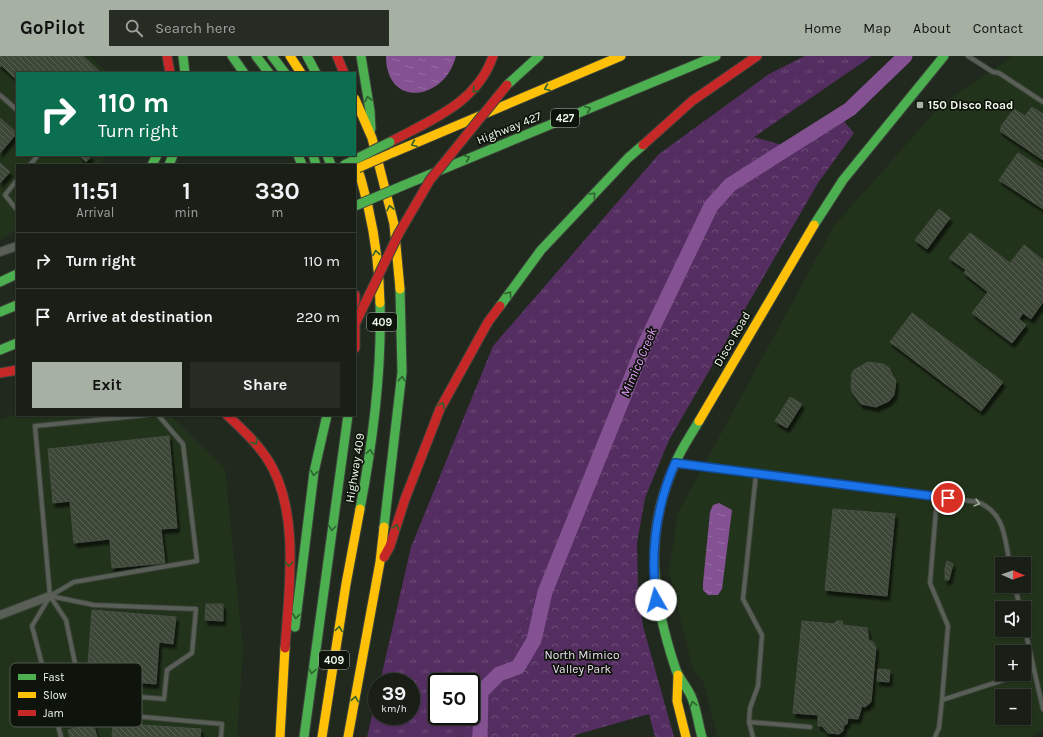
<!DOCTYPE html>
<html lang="en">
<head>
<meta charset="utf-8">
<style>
  body { margin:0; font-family:Karla,sans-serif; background:#262c23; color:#f1f3f6; height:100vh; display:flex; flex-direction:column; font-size:15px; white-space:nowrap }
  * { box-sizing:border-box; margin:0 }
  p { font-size:13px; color:#9fa2a1 }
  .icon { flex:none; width:22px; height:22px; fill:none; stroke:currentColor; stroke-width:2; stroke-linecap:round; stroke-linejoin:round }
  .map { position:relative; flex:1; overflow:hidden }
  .panel { position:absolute; left:16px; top:108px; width:340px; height:252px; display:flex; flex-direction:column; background:#191f16; border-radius:0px; box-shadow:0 1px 3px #0004,0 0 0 1px #373d35 }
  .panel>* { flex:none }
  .guide { position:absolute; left:16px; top:16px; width:340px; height:84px; border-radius:0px; box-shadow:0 1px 3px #0004,0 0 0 1px #373d35; background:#0b6e4f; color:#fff; overflow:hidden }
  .needle { width:26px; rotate:92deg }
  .controls { position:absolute; left:995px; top:501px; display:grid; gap:8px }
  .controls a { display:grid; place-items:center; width:36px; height:36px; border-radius:0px; background:#191f16; box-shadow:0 1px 3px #0004,0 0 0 1px #373d35; font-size:20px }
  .speed { position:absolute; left:368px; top:617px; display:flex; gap:8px; font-size:20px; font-weight:700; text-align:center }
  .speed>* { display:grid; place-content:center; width:52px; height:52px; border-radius:50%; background:#191f16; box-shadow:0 1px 3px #0004,0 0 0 1px #373d35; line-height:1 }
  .speed small { font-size:10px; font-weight:400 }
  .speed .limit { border:2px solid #111; border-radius:6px; background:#fff; color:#111 }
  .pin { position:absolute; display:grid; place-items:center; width:34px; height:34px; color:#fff; margin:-17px; border:2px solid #fff; border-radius:50%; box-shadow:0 1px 4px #0007 }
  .me { position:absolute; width:44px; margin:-22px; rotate:353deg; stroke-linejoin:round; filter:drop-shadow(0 0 3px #0008) }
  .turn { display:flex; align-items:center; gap:14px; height:84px; padding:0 16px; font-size:18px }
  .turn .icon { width:52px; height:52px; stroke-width:2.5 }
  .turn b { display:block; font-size:28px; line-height:34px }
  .eta { display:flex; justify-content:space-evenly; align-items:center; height:68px; text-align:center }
  .eta b { font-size:24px; font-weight:700; line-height:28px }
  .cta { display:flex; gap:8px; margin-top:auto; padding:8px 16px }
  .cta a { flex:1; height:46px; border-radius:0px; background:#a6b0a3; color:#111; font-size:16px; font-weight:700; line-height:46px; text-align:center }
  .cta a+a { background:#262c23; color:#f1f3f6 }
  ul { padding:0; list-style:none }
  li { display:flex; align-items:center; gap:12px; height:56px; padding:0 16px; border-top:1px solid #373d35 }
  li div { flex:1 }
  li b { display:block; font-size:15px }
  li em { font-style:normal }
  header { display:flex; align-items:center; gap:24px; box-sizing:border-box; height:56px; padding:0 20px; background:#a6b0a3; color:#111 }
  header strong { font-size:19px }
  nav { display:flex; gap:22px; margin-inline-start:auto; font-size:14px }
  .search { width:280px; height:36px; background:#262c23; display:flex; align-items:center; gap:10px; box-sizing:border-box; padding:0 14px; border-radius:0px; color:#9fa2a1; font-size:15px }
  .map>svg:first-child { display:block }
  .built { fill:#22331b; fill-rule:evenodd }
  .grass { fill:url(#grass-tufts) }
  .park { fill:url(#park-crowns) }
  .water { fill:url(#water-ripples) }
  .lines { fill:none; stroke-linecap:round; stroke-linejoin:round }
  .river { stroke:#845293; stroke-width:15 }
  .building { fill:url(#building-back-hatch); stroke:#474d44; filter:url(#shadow) }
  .lane-casing { stroke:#3c433a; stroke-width:6 }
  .street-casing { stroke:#3c433a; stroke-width:10 }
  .fast-casing { stroke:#3c433a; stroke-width:11 }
  .slow-casing { stroke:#3c433a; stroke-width:11 }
  .jam-casing { stroke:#3c433a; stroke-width:11 }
  .lane { stroke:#595f56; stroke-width:4 }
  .street { stroke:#595f56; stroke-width:8 }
  .fast { stroke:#4caf50; stroke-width:9 }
  .slow { stroke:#ffc107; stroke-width:9 }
  .jam { stroke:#c62828; stroke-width:9 }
  .fast-bridge-casing { stroke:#3c433a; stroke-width:11; stroke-linecap:butt }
  .slow-bridge-casing { stroke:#3c433a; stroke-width:11; stroke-linecap:butt }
  .jam-bridge-casing { stroke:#3c433a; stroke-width:11; stroke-linecap:butt }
  .fast-bridge { stroke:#4caf50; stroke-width:9 }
  .slow-bridge { stroke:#ffc107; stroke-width:9 }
  .jam-bridge { stroke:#c62828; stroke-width:9 }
  .oneway { stroke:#2d622e }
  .oneway2 { stroke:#a4aca0 }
  .route-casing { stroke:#114b97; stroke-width:10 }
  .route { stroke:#1a73e8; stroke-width:7 }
  .poi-dot { fill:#a6b0a3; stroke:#0e140b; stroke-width:1.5 }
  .labels { text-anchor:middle; stroke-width:3.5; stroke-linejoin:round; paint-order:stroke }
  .shield { fill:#0e140b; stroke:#abb4a7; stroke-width:1 }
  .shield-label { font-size:11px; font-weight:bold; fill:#eef8ea }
  .poi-label { font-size:12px; font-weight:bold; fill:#eef8ea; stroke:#0e140b; text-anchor:start }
  .street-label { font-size:12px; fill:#eef8ea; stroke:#0e140b }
  .park-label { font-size:12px; fill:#eddef2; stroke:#0e140b }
  .water-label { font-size:13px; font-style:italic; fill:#e79cfe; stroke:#0e140b }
  .key { fill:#0e140b; stroke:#51584e; stroke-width:1 }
  .key-label { font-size:11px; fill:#eef8ea }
</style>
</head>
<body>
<header>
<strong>GoPilot</strong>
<div class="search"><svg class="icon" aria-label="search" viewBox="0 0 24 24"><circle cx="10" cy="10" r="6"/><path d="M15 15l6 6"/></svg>Search here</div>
<nav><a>Home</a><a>Map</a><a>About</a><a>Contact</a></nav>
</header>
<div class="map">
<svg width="1043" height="681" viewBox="0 0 1043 681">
  <defs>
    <pattern id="grass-tufts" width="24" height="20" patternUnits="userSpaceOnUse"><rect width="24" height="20" fill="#542e60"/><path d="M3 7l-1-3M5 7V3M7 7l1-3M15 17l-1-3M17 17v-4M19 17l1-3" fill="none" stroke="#6d4d77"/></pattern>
    <pattern id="park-crowns" width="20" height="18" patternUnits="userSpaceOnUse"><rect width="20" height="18" fill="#542e60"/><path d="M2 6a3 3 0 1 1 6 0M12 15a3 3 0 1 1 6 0" fill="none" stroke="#6d4d77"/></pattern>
    <pattern id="water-ripples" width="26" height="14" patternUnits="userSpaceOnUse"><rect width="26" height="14" fill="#845293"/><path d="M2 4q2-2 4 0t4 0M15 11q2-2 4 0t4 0" fill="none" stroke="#966ca2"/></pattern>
    <pattern id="building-back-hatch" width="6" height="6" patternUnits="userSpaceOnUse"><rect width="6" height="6" fill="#3c4737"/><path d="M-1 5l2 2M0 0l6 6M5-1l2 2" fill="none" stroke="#586254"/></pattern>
    <filter id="shadow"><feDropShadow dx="2.5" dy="4.5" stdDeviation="1" flood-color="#0009"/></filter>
  </defs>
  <rect width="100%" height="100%" fill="#21291e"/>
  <path class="built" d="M0,0H90L108,17H17V99H106L99,109H17V173L0,184Z
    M1013,0H1043V673L1031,681H717L704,627L693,613L669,515L678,457L834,170L943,47ZM1002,508H1024V530H1002ZM1002,552H1024V574H1002ZM1002,596H1024V618H1002ZM1002,640H1024V662H1002Z
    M17,358L170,359L225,413L243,594L237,681H0V363Z"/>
  <path class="grass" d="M805,0H872L754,81L720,125L574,449L507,609L479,639L471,656V626H437V660H469L459,681H367L377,638V660H411V626H380L411,491L493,290L659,98L769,18Z"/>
  <path class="park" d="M842,63L854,77L818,127L669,384L645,442L637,487L638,533L643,570L674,681H655L649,658L575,679V681H459L469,660H471V656L479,639L507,609L574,449L584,428L587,437L597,418L720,125L754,81L782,89L809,84Z"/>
  <path class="water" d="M386,0H456C445,45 386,53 386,0Z
    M719,447L732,454L722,533L718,539H708L703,534V527L710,456L713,449Z"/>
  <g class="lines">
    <path class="river" d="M480,681L481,636L499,618L518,611L534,584L545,536L644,290L711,150L730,129L850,53L905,0"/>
  </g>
  <path class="building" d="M0,0H83L101,17H17V24L1,9L0,11Z
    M1032,51L1043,58V104L1000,75L1002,69L1014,53L1025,60Z
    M0,62L17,77L0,97Z
    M1018,97L1043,113V153L999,124Z
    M79,99H92L86,106Z
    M0,107L10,116L0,127Z
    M939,153L950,162L927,193L915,184Z
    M970,177L1010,207L1024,189L1043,204V246L1031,263L1023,257L1019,263L1026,269L1012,287L972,257L988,236L964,217L966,214L949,202Z
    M912,257L1003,326L981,355L890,286Z
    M868,306L883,308L889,312L896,325L894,339L889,345L876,351L861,348L852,336L851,329L852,321L851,320L854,314Z
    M790,341L802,348L787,372L775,365Z
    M169,380L177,472L161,473L165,507L112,512L110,483L74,487L70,445L53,447L48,393Z
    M833,453L895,458L887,540L825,534Z
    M947,505L953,508L949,524H945V512Z
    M206,548H223V565L205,564Z
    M92,554L176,561L173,588L159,586L156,628L87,622Z
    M802,565L835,568L836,565H842L843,569L867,572L869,585H872L876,591L871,646L865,651L862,650L858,663L848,662L847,668L844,669L843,675L839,678L828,677L822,670H818V659L793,657Z
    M878,613L890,614L889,626L877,625Z
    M93,667L97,681H70L68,674Z
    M113,667L201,673L200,681H112Z"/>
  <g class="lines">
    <g class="lane-casing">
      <path id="lane" d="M968,0L993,16L999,17L1043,46
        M0,39L17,54
        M30,109L38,99
        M17,124L5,139L17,154
        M677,407L978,446C1006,458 1004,482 1010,508
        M937,441L930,527L948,570L942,644
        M1015,530L1020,552
        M50,540L94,549L196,553L192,597L167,614L164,643L81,636L66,564L50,540L35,370L147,359
        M1024,569L1043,653
        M1024,617L1034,614
        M54,653L222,668L221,681
        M749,666L810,671
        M61,681L32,570L50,540L74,526L197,505L183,388L158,359
        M753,681L749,666L750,652L758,630L762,579L743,543L756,418
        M935,681L939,672L942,644L1022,618"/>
    </g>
    <g class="street-casing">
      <path id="street" d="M0,196L17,190
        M0,559L50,540"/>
    </g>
    <g class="fast-casing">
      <path id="fast" d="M183,0L185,17
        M232,0L244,17
        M256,0L269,17
        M272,0L285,17
        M307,0L316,17
        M361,0L370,55L371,73
        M507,29L539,0
        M298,99L302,109
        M313,99L316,109
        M327,99L331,109
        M152,109L157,99
        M169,109L173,99
        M402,130L716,0
        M814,169L843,124L944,0
        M0,226L17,218
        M500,250L541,194L628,102L643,89
        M0,256L17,249
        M0,294L17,287
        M699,365C691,379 681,393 675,408C643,478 652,543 676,614C680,624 687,631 691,640C697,653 698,668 702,681
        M360,453C373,385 382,316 380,247
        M384,471L402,316L400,233
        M295,571L314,416L327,359
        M304,681L348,359"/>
    </g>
    <g class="slow-casing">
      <path id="slow" d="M290,0L301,17
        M355,43L372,82L394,168L400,233
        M392,97L621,0
        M354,101C370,148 379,197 380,247
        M699,365L814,169
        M678,619L677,645L686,681
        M280,681L285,592
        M322,681L346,528L360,453
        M348,681L380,506L384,471"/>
    </g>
    <g class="jam-casing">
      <path id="jam" d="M167,0L170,17
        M337,0L344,17
        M390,86C431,64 477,47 493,0
        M643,89L692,45L757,0
        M355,239V292
        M0,317L17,314
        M227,359C241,372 255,385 266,401C301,452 289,533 285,592
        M384,501L390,490L405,443L440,353L488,266L500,250"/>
    </g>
    <use href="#lane" class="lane"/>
    <use href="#street" class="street"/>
    <use href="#fast" class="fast"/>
    <use href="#slow" class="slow"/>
    <use href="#jam" class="jam"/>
    <g class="fast-bridge-casing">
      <path id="fast-bridge" d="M344,109L390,86
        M355,150L402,130"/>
    </g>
    <g class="slow-bridge-casing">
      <path id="slow-bridge" d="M358,112L392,97"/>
    </g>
    <g class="jam-bridge-casing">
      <path id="jam-bridge" d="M355,268L399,177L430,124L507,29"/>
    </g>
    <use href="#fast-bridge" class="fast-bridge"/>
    <use href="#slow-bridge" class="slow-bridge"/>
    <use href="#jam-bridge" class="jam-bridge"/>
  </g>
  <defs><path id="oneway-chevron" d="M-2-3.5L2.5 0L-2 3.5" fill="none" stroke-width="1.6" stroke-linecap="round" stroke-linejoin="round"/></defs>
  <g class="oneway">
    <use href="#oneway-chevron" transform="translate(547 32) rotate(157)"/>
    <use href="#oneway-chevron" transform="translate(475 34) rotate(133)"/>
    <use href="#oneway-chevron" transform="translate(368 43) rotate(-102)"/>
    <use href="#oneway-chevron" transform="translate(588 53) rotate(-22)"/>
    <use href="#oneway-chevron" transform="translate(414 88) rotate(157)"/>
    <use href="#oneway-chevron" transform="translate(467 102) rotate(-22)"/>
    <use href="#oneway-chevron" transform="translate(593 139) rotate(-46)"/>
    <use href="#oneway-chevron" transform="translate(390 152) rotate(-103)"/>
    <use href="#oneway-chevron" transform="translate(376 197) rotate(-99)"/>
    <use href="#oneway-chevron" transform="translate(509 238) rotate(-54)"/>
    <use href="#oneway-chevron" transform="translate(402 323) rotate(-84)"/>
    <use href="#oneway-chevron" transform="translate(442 349) rotate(-62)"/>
    <use href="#oneway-chevron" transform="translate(255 386) rotate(51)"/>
    <use href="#oneway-chevron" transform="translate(370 396) rotate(-81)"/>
    <use href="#oneway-chevron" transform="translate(314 417) rotate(99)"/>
    <use href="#oneway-chevron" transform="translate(396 471) rotate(-73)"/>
    <use href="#oneway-chevron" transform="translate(332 472) rotate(98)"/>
    <use href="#oneway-chevron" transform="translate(289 508) rotate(91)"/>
    <use href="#oneway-chevron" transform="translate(296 560) rotate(97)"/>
    <use href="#oneway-chevron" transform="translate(339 573) rotate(-81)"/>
    <use href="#oneway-chevron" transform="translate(312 615) rotate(98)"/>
    <use href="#oneway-chevron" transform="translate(355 643) rotate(-80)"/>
    <use href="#oneway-chevron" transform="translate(693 648) rotate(-105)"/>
  </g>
  <use class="oneway2" href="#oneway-chevron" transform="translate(977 447) rotate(15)"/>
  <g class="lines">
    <g class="route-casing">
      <path id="route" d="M656,544C650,496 656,451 675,407L948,442"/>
    </g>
    <use href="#route" class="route"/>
  </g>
  <rect class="poi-dot" x="916" y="45" width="8" height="8" rx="2"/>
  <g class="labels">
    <g class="shield">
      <rect x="551" y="53" width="28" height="18" rx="3"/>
      <rect x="367" y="257" width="30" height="18" rx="3"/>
      <rect x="319" y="595" width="30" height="18" rx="3"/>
    </g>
    <g class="shield-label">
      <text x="565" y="66">427</text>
      <text x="382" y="270">409</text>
      <text x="334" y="608">409</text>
    </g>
    <g class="poi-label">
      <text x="928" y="53">150 Disco Road</text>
    </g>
    <g class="street-label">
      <text transform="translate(509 72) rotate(-22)" y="4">Highway 427</text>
      <text transform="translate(732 283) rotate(-60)" y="4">Disco Road</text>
      <text transform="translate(355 412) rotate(-81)" y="4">Highway 409</text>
    </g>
    <g class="park-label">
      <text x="582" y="603">North Mimico<tspan x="582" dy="14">Valley Park</tspan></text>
    </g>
    <g class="water-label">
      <text transform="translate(638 306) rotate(-67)" y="5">Mimico Creek</text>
    </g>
  </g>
  <rect x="10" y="607" width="132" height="64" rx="6" class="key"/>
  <rect x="18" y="618" width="18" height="6" fill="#4caf50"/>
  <rect x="18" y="636" width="18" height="6" fill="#ffc107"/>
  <rect x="18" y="654" width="18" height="6" fill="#c62828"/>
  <g class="key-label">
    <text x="43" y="625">Fast</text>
    <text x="43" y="643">Slow</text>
    <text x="43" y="661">Jam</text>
  </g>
</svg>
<div class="controls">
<a><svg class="needle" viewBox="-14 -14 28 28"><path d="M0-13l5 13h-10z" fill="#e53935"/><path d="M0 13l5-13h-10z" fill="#9fa2a1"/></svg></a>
<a><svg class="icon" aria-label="sound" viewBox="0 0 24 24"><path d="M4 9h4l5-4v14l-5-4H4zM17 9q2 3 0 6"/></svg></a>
<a>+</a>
<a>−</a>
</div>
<div class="speed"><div>39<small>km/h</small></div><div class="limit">50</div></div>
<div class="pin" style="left:948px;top:442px;background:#d93025"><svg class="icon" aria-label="arrive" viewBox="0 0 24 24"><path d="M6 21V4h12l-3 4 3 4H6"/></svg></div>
<svg class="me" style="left:656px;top:544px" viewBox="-20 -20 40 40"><circle r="19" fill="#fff"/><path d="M0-13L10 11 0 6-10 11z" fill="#1a73e8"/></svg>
<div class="guide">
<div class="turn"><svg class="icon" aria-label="right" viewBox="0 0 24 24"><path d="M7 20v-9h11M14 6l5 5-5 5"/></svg><div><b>110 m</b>Turn right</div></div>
</div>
<section class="panel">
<div class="eta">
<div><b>11:51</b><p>Arrival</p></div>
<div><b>1</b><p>min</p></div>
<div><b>330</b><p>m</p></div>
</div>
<ul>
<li><svg class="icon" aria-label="right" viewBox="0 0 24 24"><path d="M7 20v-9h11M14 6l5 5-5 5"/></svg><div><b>Turn right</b></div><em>110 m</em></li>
<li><svg class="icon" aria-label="arrive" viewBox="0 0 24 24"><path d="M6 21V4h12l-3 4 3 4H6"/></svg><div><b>Arrive at destination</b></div><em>220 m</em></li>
</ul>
<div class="cta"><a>Exit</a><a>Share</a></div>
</section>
</div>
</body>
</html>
